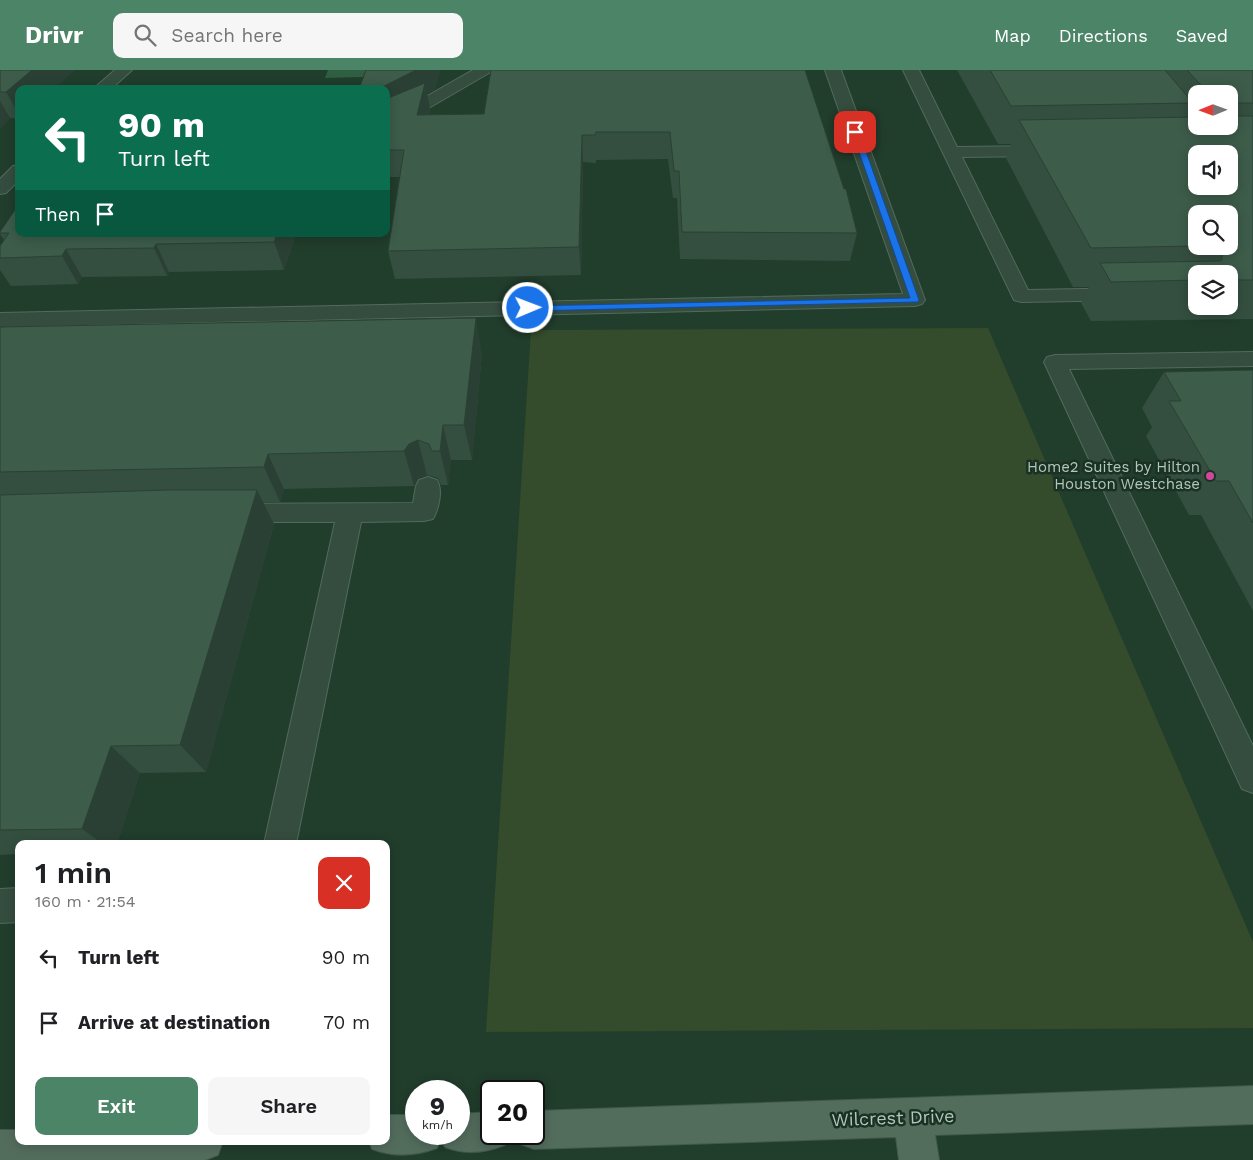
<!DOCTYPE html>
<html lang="en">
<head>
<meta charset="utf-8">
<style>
  body { margin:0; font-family:"Work Sans",sans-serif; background:#f6f6f6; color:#202124; height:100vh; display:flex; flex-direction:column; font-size:19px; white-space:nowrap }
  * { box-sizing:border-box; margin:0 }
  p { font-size:16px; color:#757577 }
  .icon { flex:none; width:28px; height:28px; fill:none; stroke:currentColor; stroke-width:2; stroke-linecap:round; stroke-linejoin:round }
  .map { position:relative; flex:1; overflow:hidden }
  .side { position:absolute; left:15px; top:770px; width:375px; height:305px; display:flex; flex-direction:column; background:#fff; border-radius:10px; box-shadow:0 2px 12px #0003 }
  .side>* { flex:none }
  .banner { position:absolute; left:15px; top:15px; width:375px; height:152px; border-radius:10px; box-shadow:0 2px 12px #0003; background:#0b6e4f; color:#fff; overflow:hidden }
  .needle { width:32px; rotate:269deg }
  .controls { position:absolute; left:1188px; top:15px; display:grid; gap:10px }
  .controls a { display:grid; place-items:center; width:50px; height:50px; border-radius:10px; background:#fff; box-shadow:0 2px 12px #0003; font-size:25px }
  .speed { position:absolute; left:405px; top:1010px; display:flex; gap:10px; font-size:25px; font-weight:700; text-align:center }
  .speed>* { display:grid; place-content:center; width:65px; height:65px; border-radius:50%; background:#fff; box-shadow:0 2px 12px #0003; line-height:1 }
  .speed small { font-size:12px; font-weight:400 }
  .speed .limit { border:2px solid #111; border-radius:8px; background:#fff; color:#111 }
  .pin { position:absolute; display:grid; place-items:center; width:42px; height:42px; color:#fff; margin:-21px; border-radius:10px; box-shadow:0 2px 8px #0006 }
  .me { position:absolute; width:55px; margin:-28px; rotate:89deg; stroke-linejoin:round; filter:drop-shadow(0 0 4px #0008) }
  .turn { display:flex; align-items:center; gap:18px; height:105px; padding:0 20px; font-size:22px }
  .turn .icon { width:65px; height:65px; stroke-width:2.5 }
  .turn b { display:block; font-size:35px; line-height:42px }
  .then { display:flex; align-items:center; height:48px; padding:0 20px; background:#0003; gap:10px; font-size:19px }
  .round { display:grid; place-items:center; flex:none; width:52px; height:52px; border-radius:10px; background:#f6f6f6 }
  .head { display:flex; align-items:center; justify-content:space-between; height:85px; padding:0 20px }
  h1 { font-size:30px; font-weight:600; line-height:38px }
  .primary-button { display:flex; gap:10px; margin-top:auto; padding:10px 20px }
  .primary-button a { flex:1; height:58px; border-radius:10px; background:#4b8466; color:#fff; font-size:20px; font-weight:600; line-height:58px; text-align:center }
  .primary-button a+a { background:#f6f6f6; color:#202124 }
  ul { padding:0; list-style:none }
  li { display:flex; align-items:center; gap:15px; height:65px; padding:0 20px }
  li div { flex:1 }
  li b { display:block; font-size:19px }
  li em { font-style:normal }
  header { display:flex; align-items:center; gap:30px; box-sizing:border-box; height:70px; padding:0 25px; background:#4b8466; color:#fff }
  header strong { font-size:24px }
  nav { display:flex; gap:28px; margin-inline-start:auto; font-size:18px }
  .search { width:350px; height:45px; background:#f6f6f6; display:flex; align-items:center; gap:12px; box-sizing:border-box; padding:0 18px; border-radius:10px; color:#757577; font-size:19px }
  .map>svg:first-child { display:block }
  .green { fill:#344b2c }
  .water { fill:#2f5f42 }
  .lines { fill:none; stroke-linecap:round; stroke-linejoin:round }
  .minor-casing { stroke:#536a5d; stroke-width:2 }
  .major-casing { stroke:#41584b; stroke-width:2 }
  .minor { fill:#354d3f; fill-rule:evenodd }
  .major { fill:#536d5d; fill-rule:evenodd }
  .wall { fill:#344f40; fill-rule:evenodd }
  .shaded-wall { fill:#2b4034 }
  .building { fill:#3d5c4a; stroke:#2b4034; fill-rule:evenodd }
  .route { fill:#1a73e8; stroke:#114b97 }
  .hotel-dot { fill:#d1479c; stroke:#1a3124; stroke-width:2 }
  .labels { text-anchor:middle; stroke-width:5; stroke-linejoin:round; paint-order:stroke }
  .poi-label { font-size:15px; fill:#b0c8bb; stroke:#1a3124; text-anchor:end }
  .near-street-label { font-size:18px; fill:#b0c8bb; stroke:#1a3124 }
</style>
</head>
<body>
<header>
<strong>Drivr</strong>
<div class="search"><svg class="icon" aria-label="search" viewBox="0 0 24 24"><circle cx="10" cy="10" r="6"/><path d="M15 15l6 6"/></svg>Search here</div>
<nav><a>Map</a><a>Directions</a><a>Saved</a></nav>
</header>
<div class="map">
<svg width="1253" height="1090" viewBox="0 0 1253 1090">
  <rect width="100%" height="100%" fill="#213d2c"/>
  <path class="green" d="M988,258L1253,872V958L486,962L531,260Z"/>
  <path class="water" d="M328,0H366L363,7L325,8Z"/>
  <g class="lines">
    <g class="minor-casing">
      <path id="minor" d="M115,0H132L111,19H93Z
        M473,0H492L489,3L427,39L386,56V45L415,33Z
        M825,0H841L925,230L922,234L915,236L0,257V243L903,224Z
        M903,0H919L957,77L1047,76L1053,77L1056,81L1053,85L1047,86L962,87L1028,220L1196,217V229L1021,232L1014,230Z
        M19,95V110L6,123L0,124V109L13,96Z
        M1253,282V296L1069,299L1253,676V723L1242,719L1044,292L1047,287L1055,285Z
        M428,407L437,410C443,420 439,438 433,449L424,451L361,452L296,774H264L335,452H231L222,450L218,443L222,436L231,434L413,433L416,416L419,410Z
        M19,818V852L0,853V819Z"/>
    </g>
    <g class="major-casing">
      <path id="major" d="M1253,1016V1054L935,1065L939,1090H899L896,1067L534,1079L520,1074L516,1064H534V1041Z
        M491,1042V1064H509L505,1075C485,1083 465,1085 445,1077L441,1067L437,1078C416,1086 393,1087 372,1079L369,1071H386V1045H416V1064H459V1044Z
        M0,1060H19V1071H223L218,1085L205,1090H0Z"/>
    </g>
    <use href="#minor" class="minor"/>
    <use href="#major" class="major"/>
  </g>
  <path class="wall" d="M0,0L19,19V49L10,48L0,59Z
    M366,0H440L435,19L427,23L430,39L429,45L484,44L805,0L857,163L850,191L680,189L677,128H673L668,89L596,90V93L583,92L581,205L395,209L388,181L400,107H386V19Z
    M957,0H1253V249L1091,251L1081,233L1089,217H1073L1006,88L1011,74H998ZM1196,24H1229V56H1196ZM1229,144V176H1196ZM1196,204H1229V236H1196Z
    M0,162L19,164H296L284,200L169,202L167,206L82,207L78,214L11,216L0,200V176L4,170L0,164Z
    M0,257L482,284L472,390H451L448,415H441L438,408L427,405L418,408L414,416L284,419L280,432H263L274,454L206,702L140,703L117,774H19V784L0,785Z
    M1253,300V541L1201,445H1189L1146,366L1152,357L1142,338L1164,302Z"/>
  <path class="shaded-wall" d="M32,0H75L54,19H19V44L6,22Z
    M416,0H440L435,19L427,23L430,39L422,72L386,44V19H378Z
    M0,31L10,48L0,59Z
    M582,65L583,92L581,205L579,177Z
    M277,164H296L284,200L274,172Z
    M156,174L169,202L167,206L154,178Z
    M66,179L82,207L78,214L62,186Z
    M476,248L482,284L472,390L464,355Z
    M443,355L451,390L448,415L440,381Z
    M418,370L427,405L418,408L414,416L404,381L409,374Z
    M268,384L284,419L280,432L264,397Z
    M257,420L274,454L206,702L180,675Z
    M111,676L140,703L117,774H103L82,759Z"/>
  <path class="building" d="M0,0H32L6,22H0Z
    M366,0H416L378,19H359Z
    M491,0H805L844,119H846L857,163L682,162L679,101H674L670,62H596L595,65H582L579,177L388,181L404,80H386V29L425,13L417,45L484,44Z
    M990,0H1165L1193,33L1011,36Z
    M1187,0H1253V33H1229V24H1209Z
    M1229,46H1253V210H1229V204H1196V210L1111,212L1100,193L1220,191L1222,190V178L1221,176H1229V144H1196V176L1091,178L1019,50L1196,47V56H1229ZM1196,84H1229V116H1196Z
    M19,134V164H277L274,172L156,174L154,178L66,179L62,186L0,188V176L9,163H0V162Z
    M476,248L464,355H443L440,381H432L429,374L418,370L409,374L404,381L268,384L264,397L0,402V257Z
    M1253,300V453L1229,411H1216L1169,331H1181L1164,302Z
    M168,420H257L180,675L111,676L82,759L0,760V425Z"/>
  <path class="route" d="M855,60L859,62L919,230L918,232L528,241L524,238L528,236L910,228L852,62Z"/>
  <circle class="hotel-dot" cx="1210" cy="406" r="5"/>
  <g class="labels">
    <g class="poi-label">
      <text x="1200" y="402">Home2 Suites by Hilton<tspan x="1200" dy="17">Houston Westchase</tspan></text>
    </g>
    <g class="near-street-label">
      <text transform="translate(893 1048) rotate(-2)" y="6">Wilcrest Drive</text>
    </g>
  </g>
</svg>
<div class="controls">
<a><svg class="needle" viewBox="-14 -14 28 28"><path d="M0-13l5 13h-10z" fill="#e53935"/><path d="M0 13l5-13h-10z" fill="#757577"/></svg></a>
<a><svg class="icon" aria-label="sound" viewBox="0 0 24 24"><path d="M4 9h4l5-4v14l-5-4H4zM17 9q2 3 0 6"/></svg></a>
<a><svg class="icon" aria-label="search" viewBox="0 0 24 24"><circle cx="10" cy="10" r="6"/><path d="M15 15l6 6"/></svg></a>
<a><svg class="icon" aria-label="layers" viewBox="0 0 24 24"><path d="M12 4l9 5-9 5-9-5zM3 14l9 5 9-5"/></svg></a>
</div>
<div class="speed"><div>9<small>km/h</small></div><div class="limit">20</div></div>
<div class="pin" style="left:855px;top:62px;background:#d93025"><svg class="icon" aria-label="arrive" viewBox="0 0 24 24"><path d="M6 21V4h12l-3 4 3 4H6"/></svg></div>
<svg class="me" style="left:528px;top:238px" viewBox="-20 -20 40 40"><circle r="17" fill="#1a73e8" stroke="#fff" stroke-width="3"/><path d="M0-11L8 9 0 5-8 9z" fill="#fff"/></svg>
<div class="banner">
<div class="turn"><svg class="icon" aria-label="left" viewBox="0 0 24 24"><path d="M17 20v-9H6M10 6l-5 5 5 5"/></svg><div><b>90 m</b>Turn left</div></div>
<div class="then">Then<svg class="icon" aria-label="arrive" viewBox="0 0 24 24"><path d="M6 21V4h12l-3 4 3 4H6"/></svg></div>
</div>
<section class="side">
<div class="head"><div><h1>1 min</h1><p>160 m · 21:54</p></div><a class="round" style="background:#d93025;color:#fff"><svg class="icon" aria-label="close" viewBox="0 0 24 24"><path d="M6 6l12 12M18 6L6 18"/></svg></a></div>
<ul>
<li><svg class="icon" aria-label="left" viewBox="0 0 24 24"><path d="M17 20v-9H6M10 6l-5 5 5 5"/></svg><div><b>Turn left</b></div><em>90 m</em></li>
<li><svg class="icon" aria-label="arrive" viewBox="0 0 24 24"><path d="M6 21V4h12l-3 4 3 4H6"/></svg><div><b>Arrive at destination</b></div><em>70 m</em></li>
</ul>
<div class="primary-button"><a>Exit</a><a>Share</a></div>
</section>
</div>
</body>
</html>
